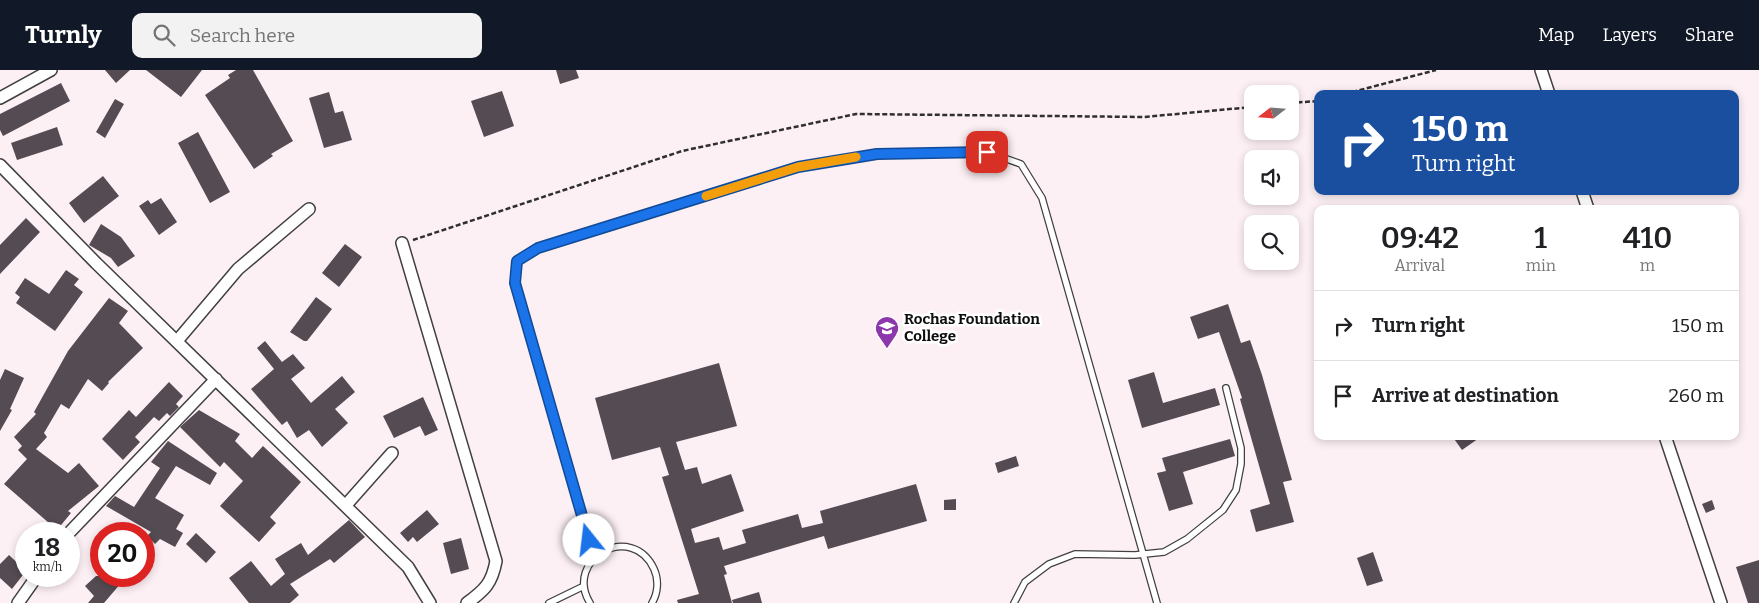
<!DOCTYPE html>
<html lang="en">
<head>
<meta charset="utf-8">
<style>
  body { margin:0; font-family:Bitter,serif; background:#f2f2f2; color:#202124; height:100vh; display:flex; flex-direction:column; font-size:19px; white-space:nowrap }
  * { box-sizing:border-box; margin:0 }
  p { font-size:16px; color:#757577 }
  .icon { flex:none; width:28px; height:28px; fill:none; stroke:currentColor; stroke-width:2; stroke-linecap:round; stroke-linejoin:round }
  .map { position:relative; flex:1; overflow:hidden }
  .side { position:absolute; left:1314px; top:135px; width:425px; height:235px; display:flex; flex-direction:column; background:#fff; border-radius:10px; box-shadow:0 2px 8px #0003 }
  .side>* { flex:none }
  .banner { position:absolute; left:1314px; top:20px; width:425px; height:105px; border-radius:10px; box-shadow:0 2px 8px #0003; background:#1a4fa0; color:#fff; overflow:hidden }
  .needle { width:32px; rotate:253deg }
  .controls { position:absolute; left:1244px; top:15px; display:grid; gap:10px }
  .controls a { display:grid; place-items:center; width:55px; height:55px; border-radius:10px; background:#fff; box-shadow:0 2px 8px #0003; font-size:25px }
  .speed { position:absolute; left:15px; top:452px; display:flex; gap:10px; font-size:25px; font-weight:700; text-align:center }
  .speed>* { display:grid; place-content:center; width:65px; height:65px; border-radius:50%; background:#fff; box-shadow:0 2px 8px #0003; line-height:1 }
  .speed small { font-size:12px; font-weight:400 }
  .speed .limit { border:8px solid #d22; background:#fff; color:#111 }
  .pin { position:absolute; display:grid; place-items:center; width:42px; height:42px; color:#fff; margin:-21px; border-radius:10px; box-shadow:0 2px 8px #0006 }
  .me { position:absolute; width:55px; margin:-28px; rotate:344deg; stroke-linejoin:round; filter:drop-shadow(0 0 4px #0008) }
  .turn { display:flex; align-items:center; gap:18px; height:105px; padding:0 15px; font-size:22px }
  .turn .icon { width:65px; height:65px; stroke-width:2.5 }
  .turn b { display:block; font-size:35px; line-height:42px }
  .eta { display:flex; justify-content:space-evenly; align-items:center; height:85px; text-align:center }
  .eta b { font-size:30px; font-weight:600; line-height:35px }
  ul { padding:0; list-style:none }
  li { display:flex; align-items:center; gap:15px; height:70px; padding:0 15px; border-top:1px solid #e0e0e0 }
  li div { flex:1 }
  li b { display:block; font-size:19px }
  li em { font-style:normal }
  header { display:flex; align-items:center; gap:30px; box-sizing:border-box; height:70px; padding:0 25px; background:#111827; color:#fff }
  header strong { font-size:24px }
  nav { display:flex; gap:28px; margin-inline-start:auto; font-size:18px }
  .search { width:350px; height:45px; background:#f2f2f2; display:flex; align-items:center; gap:12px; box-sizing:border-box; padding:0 18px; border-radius:10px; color:#757577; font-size:19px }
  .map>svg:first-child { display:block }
  .building { fill:#554b53 }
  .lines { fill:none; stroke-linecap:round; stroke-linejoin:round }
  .service-casing { stroke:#404040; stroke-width:8 }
  .minor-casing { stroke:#404040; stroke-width:14 }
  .path { stroke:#2f2f2f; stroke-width:2.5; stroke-dasharray:5 2.5; stroke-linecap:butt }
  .service { stroke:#fff; stroke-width:5.5 }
  .minor { stroke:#fff; stroke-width:11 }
  .route-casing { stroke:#114b97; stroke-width:12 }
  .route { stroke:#1a73e8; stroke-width:9 }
  .slow { stroke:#f59e0b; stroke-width:9 }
  .labels { text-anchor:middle; stroke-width:5; stroke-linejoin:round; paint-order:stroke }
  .poi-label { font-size:15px; font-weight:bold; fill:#0d0d0d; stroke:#fff; text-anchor:start }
</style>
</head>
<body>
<header>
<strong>Turnly</strong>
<div class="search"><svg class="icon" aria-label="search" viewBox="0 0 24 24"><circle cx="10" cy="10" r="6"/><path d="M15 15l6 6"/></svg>Search here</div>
<nav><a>Map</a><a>Layers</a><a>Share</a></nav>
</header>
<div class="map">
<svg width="1759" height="533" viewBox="0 0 1759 533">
  <rect width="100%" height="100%" fill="#fdf0f5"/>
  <path class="building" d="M105,0H130L116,13Z
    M146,0H202L181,27Z
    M236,0H253L293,71L271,84L273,86L254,99L205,25L230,8L228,5Z
    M556,0H576L579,8L560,14Z
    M61,13L70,31L3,66L0,60V44Z
    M502,21L514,56L484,67L471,31Z
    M329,22L335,43L343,41L352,70L324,78L309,28Z
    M115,29L124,34L105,68L96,62Z
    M57,57L63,75L17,90L11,73Z
    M198,62L230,122L210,133L178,73Z
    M103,106L119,126L84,153L69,133Z
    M161,128L177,152L159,165L139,136L148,130L151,134Z
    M26,148L40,162L0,204V175Z
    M101,154L121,167L135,186L118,197L111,188L89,175Z
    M345,174L362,187L339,217L322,203Z
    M66,200L79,209L74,215L83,222L55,261L16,233L20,227L15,223L25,208L49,224Z
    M316,227L332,239L307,271H304L290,262Z
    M109,228L128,241L119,253L143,278L108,312L109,313L102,321L88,309L69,339L61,334L44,363L47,367L36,379L68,403L79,393L99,416L68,441L71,443L57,460L4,414L27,389L18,380L22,376L14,367L36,344L34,342L68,281Z
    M1228,234L1241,273L1250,270L1262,305L1292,410L1283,412L1294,452L1256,462L1250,440L1270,434L1240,329L1242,328L1219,262L1198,269L1190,247Z
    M265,271L282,292L293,284L305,298L291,309L311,333L342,306L355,322L335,339L348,353L322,377L309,360L297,368L287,351L282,355L251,319L274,299L257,278Z
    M719,293L737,356L676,372L685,400L697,397L702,414L731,404L744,441L691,459L695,473L719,467L723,480L746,473L742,460L798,444L802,458L823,453L820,441L916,414L927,451L828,479L824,466L724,496L727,504L724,505L732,533H678L677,530L699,524L662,407L669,405L660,377L612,390L595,328Z
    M5,299L24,308L10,339L12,340L0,361V310Z
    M1154,302L1163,333L1215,318L1220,335L1142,358L1128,310Z
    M169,312L183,326L176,334L179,337L170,346L167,343L159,351L154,347L135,367L140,372L123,390L102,369L129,340L136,347Z
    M423,327L438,360L425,366L420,356L394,368L383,346Z
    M199,340L240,364L235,371L252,388L263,376L301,412L270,447L276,453L259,472L220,436L243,411L224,392L220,397L180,357Z
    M1452,366H1482L1462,380Z
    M1230,369L1235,386L1183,402L1193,434L1169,441L1157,403L1166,401L1162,388Z
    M168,371L217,403L210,415L176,396L155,428L184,445L176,459L183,463L175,477L160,469L155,474L147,466L151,462L106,436L115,426L134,437L160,398L151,392Z
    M1016,386L1019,396L998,403L995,393Z
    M956,429V440H944V430Z
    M1712,430L1715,439L1706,443L1702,434Z
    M427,440L439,454L417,472L413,467L408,472L400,463Z
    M349,450L365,467L334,493L330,489L290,514L299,525L290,533H249L229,508L251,491L271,516L285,504L275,489L301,473L308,485Z
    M196,463L216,482L206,493L186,474Z
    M461,468L469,499L451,504L443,473Z
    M1373,482L1383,511L1367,516L1357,488Z
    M9,485L26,501L12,519L0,508V494Z
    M1759,490V533H1748L1736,497Z
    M96,506H127L104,533H88L94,526L85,516Z
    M759,522L762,533H733L732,530Z"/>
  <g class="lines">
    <g class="service-casing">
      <path id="service" d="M594,489L515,213L517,191L538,178L798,97L877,84L987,82L1021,94L1042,128L1157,533
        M549,533L584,516
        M590,533C563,489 632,451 654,499C659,510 658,523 652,533
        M1014,533L1025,512L1049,494L1075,484L1135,485L1164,482L1187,469L1223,440L1236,420L1241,394V378L1226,318"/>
    </g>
    <g class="minor-casing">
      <path id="minor" d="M1541,0L1549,24
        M0,28L51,0
        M0,95L96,193L408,497L430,533
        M1582,121L1588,139
        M402,173L496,491C492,513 485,520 467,533
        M177,271L238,199L309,139
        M1665,366L1721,533
        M346,435L392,383
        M68,464L216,309
        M18,533L37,506"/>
    </g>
    <path class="path" d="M1345,24L1436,0
      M1290,33L1318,31
      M413,170L682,81L856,44L1144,47L1252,37"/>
    <use href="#service" class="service"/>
    <use href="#minor" class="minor"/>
  </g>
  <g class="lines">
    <g class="route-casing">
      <path id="route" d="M589,470L515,213L517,191L538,178L798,97L877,84L987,82"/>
    </g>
    <use href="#route" class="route"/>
    <path class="slow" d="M706,126L798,97L856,87"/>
  </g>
  <defs>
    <g id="university-pin" transform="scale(1.25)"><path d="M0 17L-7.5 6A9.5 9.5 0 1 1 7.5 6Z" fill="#8c37ac" stroke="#fff"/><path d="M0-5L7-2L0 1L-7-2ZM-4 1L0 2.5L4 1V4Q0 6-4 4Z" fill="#fff"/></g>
  </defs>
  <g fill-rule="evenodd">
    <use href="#university-pin" x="887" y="258"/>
  </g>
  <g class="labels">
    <g class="poi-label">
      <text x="904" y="254">Rochas Foundation<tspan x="904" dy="17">College</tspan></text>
    </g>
  </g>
</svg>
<div class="controls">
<a><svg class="needle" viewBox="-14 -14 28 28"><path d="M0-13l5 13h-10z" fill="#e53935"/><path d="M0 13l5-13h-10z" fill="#757577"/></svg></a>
<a><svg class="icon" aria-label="sound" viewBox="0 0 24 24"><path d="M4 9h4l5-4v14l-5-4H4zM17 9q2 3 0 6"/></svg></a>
<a><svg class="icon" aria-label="search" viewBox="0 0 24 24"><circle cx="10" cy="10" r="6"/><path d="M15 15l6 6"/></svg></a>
</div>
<div class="speed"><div>18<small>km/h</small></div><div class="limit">20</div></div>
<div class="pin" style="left:987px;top:82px;background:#d93025"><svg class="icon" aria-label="arrive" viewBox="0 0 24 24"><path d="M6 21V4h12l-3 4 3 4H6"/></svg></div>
<svg class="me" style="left:589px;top:470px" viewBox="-20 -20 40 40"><circle r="19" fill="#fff"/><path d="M0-13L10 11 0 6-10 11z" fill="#1a73e8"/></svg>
<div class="banner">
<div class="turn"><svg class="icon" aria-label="right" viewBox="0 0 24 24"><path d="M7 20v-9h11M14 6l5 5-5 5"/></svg><div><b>150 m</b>Turn right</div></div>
</div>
<section class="side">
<div class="eta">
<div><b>09:42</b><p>Arrival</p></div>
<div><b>1</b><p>min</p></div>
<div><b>410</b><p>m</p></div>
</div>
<ul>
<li><svg class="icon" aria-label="right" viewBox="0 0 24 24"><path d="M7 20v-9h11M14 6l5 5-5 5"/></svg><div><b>Turn right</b></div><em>150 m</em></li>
<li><svg class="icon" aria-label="arrive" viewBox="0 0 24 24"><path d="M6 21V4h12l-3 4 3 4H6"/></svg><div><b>Arrive at destination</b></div><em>260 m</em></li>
</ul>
</section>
</div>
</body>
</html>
